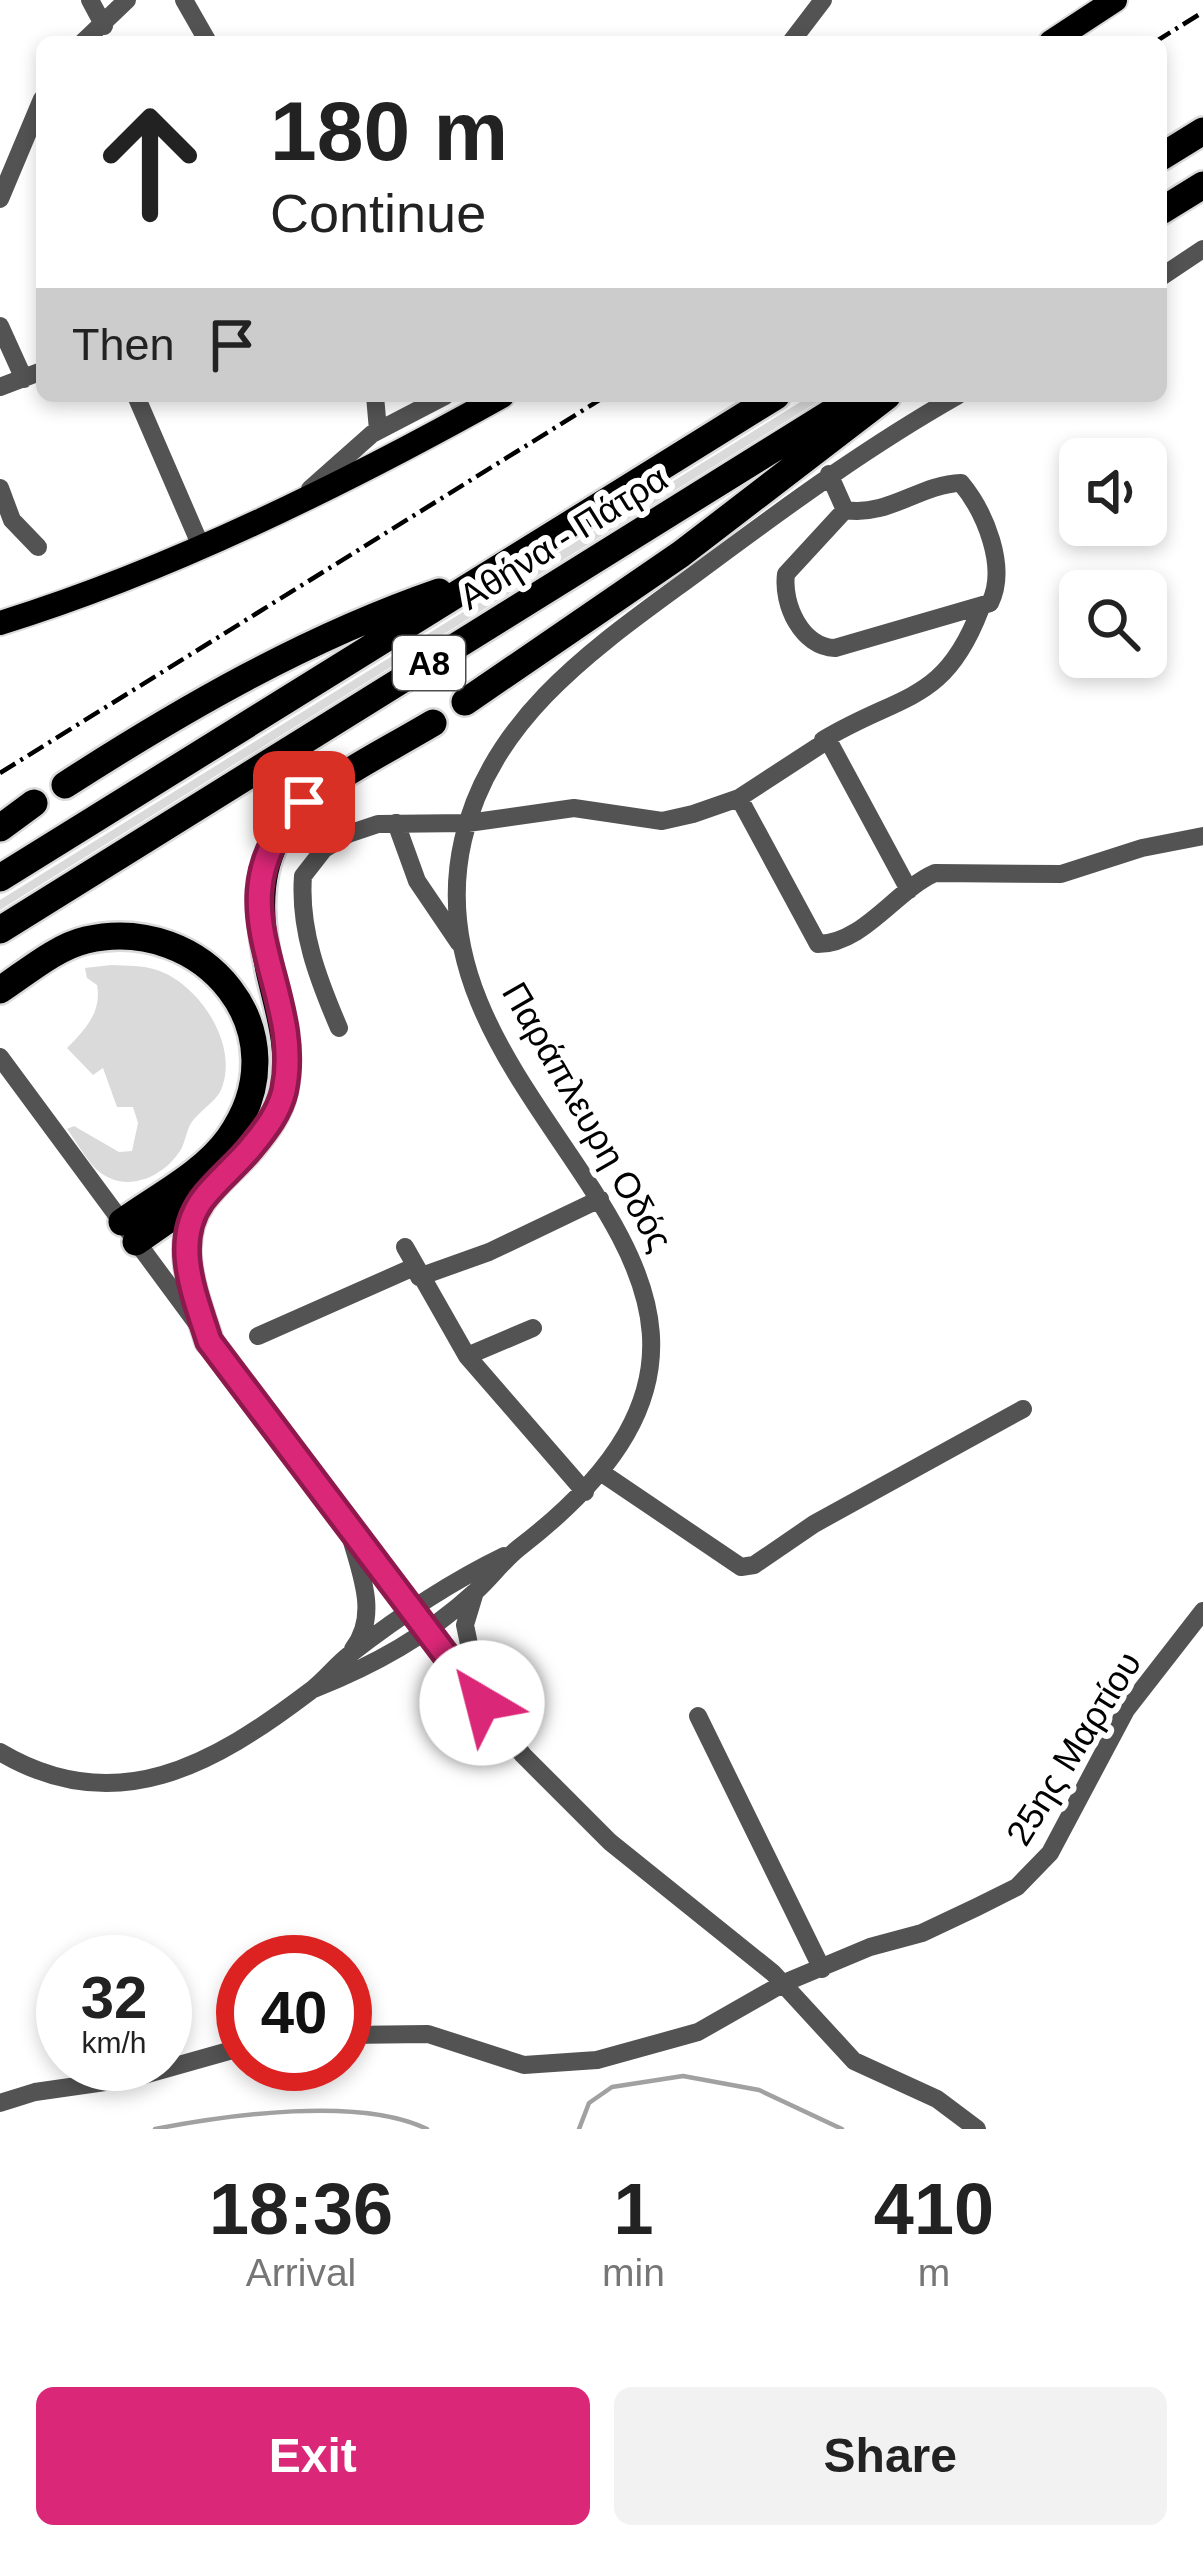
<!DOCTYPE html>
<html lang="en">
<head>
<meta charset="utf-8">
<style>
  body { margin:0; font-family:Helvetica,sans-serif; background:#f2f2f2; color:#222; height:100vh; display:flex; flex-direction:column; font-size:45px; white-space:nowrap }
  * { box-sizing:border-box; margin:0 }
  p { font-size:39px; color:#767676 }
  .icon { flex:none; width:66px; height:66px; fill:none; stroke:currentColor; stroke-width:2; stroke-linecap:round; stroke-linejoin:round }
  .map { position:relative; height:2129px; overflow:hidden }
  .details { display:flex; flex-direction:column; background:#fff; flex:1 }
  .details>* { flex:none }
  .guide { position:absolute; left:36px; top:36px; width:1131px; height:366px; border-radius:18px; box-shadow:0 6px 18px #0003; background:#fff; color:#222; overflow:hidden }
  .fabs { position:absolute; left:1059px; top:438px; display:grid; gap:24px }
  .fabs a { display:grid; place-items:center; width:108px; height:108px; border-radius:18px; background:#fff; box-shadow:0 6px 18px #0003; font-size:60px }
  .speed { position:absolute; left:36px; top:1935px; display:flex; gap:24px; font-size:60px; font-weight:700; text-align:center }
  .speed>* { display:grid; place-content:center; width:156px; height:156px; border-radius:50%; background:#fff; box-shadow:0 6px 18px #0003; line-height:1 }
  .speed small { font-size:30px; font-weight:400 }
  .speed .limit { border:18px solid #d22; background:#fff; color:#111 }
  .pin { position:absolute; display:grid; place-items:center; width:102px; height:102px; color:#fff; margin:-51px; border-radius:24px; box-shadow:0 6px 18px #0006 }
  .me { position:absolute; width:132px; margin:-66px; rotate:323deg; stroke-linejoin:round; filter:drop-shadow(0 0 9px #0008) }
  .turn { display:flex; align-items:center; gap:42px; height:252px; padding:0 36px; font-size:54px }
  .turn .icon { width:156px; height:156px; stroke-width:2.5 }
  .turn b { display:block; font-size:84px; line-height:102px }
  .then { display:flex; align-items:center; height:114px; padding:0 36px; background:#0003; gap:24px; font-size:45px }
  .eta { display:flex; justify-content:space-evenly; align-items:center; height:204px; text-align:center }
  .eta b { font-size:72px; font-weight:800; line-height:84px }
  .cta { display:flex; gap:24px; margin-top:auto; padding:24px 36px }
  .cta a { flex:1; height:138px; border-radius:18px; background:#db2777; color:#fff; font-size:48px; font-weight:800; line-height:138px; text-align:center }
  .cta a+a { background:#f2f2f2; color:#222 }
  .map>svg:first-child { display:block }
  .green { fill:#dadada }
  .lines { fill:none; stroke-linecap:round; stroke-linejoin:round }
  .stream { stroke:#a1a1a1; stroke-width:4.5 }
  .major-casing { stroke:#dbdbdb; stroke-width:28 }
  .highway-casing { stroke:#dbdbdb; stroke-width:32 }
  .minor { stroke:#535353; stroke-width:18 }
  .major { stroke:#000; stroke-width:24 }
  .highway { stroke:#000; stroke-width:27 }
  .rail { stroke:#000; stroke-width:4.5; stroke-dasharray:18 6 3 6; stroke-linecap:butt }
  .route-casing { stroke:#8e194d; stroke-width:30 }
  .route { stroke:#db2777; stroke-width:21 }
  .labels { text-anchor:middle; stroke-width:12; stroke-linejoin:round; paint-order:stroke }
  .shield { fill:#fff; stroke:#4c4c4c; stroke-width:3 }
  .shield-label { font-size:33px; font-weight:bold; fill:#000 }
  .street-label { font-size:36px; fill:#000; stroke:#fff }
</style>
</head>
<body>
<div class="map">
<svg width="1203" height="2129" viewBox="0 0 1203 2129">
  <rect width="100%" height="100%" fill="#fff"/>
  <path class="green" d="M810,396H827L0,910V900Z
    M111,965C126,966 143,965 157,970C199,984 240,1045 221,1090C215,1103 197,1112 190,1125C186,1133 185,1143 180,1151C161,1180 121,1195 94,1167C84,1156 76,1141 67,1129L74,1126L119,1152L132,1151L138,1123L133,1107H117L103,1068L93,1075L67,1048C85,1030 102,1012 97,985L87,978L85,968Z"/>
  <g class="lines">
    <path class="stream" d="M155,2129C227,2115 360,2096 427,2129
      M579,2129L589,2103L612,2087L683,2076L759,2090L842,2129"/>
    <g class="major-casing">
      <path id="major" d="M1051,42L1115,0
        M0,623C166,572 350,481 502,396"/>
    </g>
    <g class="highway-casing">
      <path id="highway" d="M1161,157L1203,131
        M1161,211L1203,185
        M465,702L681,554L887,396
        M65,785C183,709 306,638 439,592
        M0,828L34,803
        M0,878L776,396
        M0,930L858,396
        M0,990C26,973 56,947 86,940C204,913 304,1033 229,1138C203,1174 158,1196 122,1222
        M136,1242L202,1196
        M209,1341C195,1296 171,1244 202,1201C216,1181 236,1166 252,1147C265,1131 279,1113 283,1092C292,1053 279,1013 270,975C235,814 313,794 433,723"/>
    </g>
    <path class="minor" d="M90,0L104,26
      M184,0L208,42
      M83,42L127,0
      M791,42L823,0
      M0,199L42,99
      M1161,277L1203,249
      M0,326L24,379
      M0,387L42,371
      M136,396L200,544
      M375,396L378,430
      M829,474L845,510C889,517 920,484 961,483C985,512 1008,567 990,603L835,648C802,647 782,605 786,574L845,510
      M0,488L12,520L38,547
      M310,489L372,434L445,396
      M823,740C901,693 944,704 980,610
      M739,798L818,944C863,944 896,890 935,873L1061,874L1142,848L1203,836
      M396,823L417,881L459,943
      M339,1028C318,979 299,930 303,876L324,849L348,834L378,824L468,823L574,808L662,821L693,814L739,798L828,740L909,890
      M0,1057L348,1528L523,1755L610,1842L773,1973L854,2061L937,2099L977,2129
      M405,1247L467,1356L585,1492
      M419,1277L489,1252L600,1199
      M258,1336L414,1267
      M467,1356L533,1328
      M602,1473L741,1567L754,1565L814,1524L1023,1409
      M351,1538C361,1574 379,1616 353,1649
      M475,1592L465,1625L479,1692
      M314,1689C374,1665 427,1636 475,1592C491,1578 503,1560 520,1547C872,1276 397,1127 463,840C492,710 611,637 710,563C791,503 869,446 957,396
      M698,1716L822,1969
      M0,1752C116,1821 214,1764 309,1692C324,1681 335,1666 349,1655C398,1617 448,1583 504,1556
      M345,2035L428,2034L524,2065L597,2060L698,2032L784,1983L870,1947L922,1933L977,1907L1017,1887L1050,1853L1126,1710L1203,1611
      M0,2103L35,2092L133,2078L243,2047"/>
    <use href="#major" class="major"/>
    <use href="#highway" class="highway"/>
    <path class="rail" d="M1155,42L1203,12
      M0,773L606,396"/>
  </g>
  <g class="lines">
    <g class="route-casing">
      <path id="route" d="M304,802C204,902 306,986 284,1091C279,1112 266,1129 252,1146C237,1165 217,1180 202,1200C171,1243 195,1296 209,1341L482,1703"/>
    </g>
    <use href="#route" class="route"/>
  </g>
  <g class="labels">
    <rect class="shield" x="393" y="636" width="72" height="54" rx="9"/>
    <g class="shield-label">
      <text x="429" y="675">Α8</text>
    </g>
    <g class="street-label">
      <text transform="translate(563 537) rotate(-32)" y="13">Αθήνα - Πάτρα</text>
      <text transform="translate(588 1116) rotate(60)" y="13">Παράπλευρη Οδός</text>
      <text transform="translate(1073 1748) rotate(-58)" y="13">25ης Μαρτίου</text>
    </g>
  </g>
</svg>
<div class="fabs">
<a><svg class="icon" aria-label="sound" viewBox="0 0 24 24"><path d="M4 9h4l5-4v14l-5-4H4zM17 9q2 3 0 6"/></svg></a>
<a><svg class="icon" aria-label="search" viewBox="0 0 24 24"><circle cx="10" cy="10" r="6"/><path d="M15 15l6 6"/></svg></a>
</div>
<div class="speed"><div>32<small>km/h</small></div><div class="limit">40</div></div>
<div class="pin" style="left:304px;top:802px;background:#d93025"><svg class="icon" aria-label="arrive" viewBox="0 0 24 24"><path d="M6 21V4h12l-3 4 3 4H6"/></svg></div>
<svg class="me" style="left:482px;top:1703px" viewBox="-20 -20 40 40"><circle r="19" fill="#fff"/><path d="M0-13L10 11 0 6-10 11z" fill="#db2777"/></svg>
<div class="guide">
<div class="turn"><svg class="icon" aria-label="ahead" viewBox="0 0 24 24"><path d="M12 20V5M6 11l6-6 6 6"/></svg><div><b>180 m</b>Continue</div></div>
<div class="then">Then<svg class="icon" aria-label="arrive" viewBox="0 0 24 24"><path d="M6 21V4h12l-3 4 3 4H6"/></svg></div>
</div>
</div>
<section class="details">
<div class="eta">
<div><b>18:36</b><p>Arrival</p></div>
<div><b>1</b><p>min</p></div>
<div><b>410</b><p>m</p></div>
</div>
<div class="cta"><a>Exit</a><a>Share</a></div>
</section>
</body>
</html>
